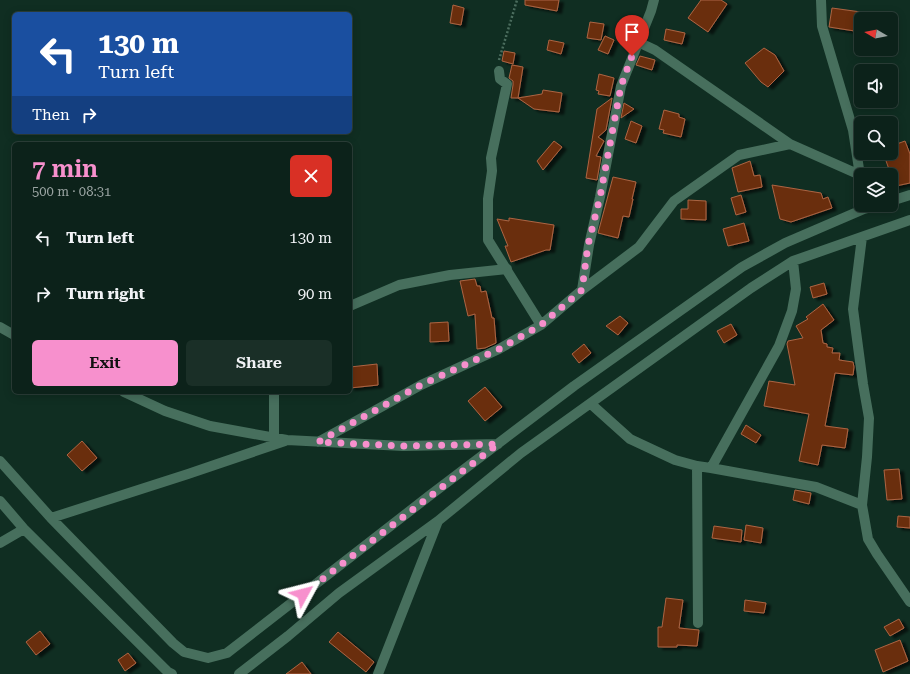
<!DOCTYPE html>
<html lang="en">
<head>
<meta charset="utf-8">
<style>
  body { margin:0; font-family:"Roboto Serif",serif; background:#1a2f27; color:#f1f3f6; height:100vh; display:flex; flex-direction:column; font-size:15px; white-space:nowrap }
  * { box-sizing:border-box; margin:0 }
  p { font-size:13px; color:#9aa4a2 }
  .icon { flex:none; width:22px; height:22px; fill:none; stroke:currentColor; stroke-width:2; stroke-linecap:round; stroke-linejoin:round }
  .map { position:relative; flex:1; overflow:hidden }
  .details { position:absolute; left:12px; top:142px; width:340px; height:252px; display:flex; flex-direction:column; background:#0c221a; border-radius:6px; box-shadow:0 2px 10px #0003,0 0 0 1px #2c3f39 }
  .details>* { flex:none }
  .guide { position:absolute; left:12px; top:12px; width:340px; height:122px; border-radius:6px; box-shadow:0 2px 10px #0003,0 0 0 1px #2c3f39; background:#1a4fa0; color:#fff; overflow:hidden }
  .needle { width:26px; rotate:280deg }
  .controls { position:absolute; left:854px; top:12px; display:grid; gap:8px }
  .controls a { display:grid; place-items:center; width:44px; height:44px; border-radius:6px; background:#0c221a; box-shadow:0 2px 10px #0003,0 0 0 1px #2c3f39; font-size:20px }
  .pin { position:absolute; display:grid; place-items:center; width:34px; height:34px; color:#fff; margin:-41px -17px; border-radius:50% 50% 50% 0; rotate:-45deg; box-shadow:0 0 4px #0007 }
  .pin .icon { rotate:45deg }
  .me { position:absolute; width:44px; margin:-22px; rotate:52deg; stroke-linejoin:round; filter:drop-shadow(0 0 3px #0008) }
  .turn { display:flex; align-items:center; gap:14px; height:84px; padding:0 20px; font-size:18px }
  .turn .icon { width:52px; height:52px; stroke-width:2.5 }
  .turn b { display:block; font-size:28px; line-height:34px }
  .then { display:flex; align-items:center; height:38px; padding:0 20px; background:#0003; gap:8px; font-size:15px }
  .round { display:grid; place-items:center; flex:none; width:42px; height:42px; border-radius:6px; background:#1a2f27 }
  .summary { display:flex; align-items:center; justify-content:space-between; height:68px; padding:0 20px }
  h1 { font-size:24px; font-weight:600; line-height:30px; color:#f790cd }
  .button { display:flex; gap:8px; margin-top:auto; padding:8px 20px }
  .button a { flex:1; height:46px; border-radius:6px; background:#f790cd; color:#111; font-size:16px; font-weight:600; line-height:46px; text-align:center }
  .button a+a { background:#1a2f27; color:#f1f3f6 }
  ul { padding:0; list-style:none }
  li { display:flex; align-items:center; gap:12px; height:56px; padding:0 20px }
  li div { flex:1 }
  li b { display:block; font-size:15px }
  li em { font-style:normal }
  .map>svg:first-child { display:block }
  .building { fill:#6a2f10; stroke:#ad6442; filter:url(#shadow) }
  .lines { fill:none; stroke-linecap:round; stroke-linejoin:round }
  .path { stroke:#4b6d5e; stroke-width:2.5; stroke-dasharray:2 2; stroke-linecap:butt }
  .minor { stroke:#476f5d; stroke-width:10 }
  .route { stroke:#f790cd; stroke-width:7; stroke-dasharray:0 12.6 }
</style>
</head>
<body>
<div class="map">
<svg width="910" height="674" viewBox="0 0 910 674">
  <defs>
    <filter id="shadow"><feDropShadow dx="4.5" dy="2.5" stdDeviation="1" flood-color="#0009"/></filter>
  </defs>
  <rect width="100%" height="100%" fill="#102e22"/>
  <path class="building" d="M525,0H559L557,11L525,5Z
    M701,0H721L727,4L708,32L688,18Z
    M453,5L464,8L461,25L450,23Z
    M832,8L861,12V32L829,27Z
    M590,22L604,24L601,40L587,38Z
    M666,29L685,33L682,44L664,40Z
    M605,36L614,40L608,54L598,50Z
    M549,40L564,43L561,54L547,50Z
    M764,48L775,55L784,71L768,87L761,82L745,63Z
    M504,51L515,53L513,64L502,61Z
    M640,56L655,60L652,70L636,65Z
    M512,65L523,67L518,98L542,94L543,90L562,93L559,112L534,109L518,98H511L513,85V81L509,78Z
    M599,74L614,78L610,96L598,94L599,91L596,90Z
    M612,98L606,130L598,137L604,141L596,156L601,157L597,180L586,178L597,109Z
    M624,103L634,109L621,118Z
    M664,110L679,114V117L685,119L681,137L663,133L664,130L659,129Z
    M631,121L642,126L636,143L625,139Z
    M554,141L562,147L543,170L537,161Z
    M905,141L910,154V183L891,187V175L885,158L890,156L889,153H891V146Z
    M750,161L754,176L760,175L762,187L738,192L732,168Z
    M613,177L636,182L632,199H633L629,217L623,216L618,238L598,233Z
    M772,185L821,193L823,199L828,197L832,208L791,222L780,219Z
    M741,195L746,212L736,215L731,198Z
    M688,200L706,201V220L681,219V209H688Z
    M509,218L554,225L550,250H546L511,262L505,246H508L497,219L509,221Z
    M744,223L749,241L728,246L723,229Z
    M475,279L477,286H480L481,292L486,291L492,318H494L496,343L485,348L477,349L475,314L468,316L460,281Z
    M824,283L827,294L813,298L810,287Z
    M823,304L834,320L821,330L823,343L827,344V347L833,348L832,353H840L839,360L853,362L854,367L853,375L835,373L825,426L848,429L845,448L822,445L818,465L799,461L809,414L764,406L769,381L795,385L787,344L788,341L803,338L796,326L808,319L806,317Z
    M620,316L628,323L618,335L606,326Z
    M448,322L449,341L430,342V323Z
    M731,324L737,335L724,343L717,331Z
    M584,344L591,353L579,363L572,354Z
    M377,364L378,385L350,388V367Z
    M485,387L502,407L485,421L468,401Z
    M746,425L761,435L756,443L741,434Z
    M82,441L97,458L82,471L67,455Z
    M899,469L902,499L887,500L884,470Z
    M795,490L811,493L809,504L793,500Z
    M898,516L910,517V528L897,527Z
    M746,525L763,528L761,543L744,540Z
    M714,526L742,530L741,542L712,538Z
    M666,598L683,600L679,628L699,630L697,646L677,645V647H658V627H662Z
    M745,600L766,603L764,613L744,611Z
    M899,619L904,628L890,636L884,627Z
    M40,631L50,644L36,655L26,642Z
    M338,632L374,662L366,672L329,642Z
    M900,640L908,661L883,672L875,650Z
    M128,653L136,663L125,671L118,660Z
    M302,662L311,674H286Z"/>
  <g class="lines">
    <path class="path" d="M499,60L517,0"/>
    <path class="minor" d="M821,0L822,26L853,130L861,182
      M638,42L655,50L790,144L860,175
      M499,71L500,79L507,84L491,158L492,171L488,199V240L541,325
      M891,201L910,195
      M862,237L853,309L863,384L869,418L867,457L862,505L868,539L877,554L910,602
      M582,290L589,245L600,197L621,86L651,11L654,0
      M350,306L399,285L450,275L507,269
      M0,327L14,335
      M124,392L165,411L210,426L287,440L403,446L498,444
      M274,392V438
      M591,404L630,439L675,460L697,466L711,468L816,487L862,505
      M318,442L421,385L499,349L541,325L582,290L639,247L674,201L739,155L790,144
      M0,461L51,518L173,643L184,652L208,658L227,653L429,496L574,386L742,267L785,243L864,209L879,205
      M697,466L698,623
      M711,468L779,346L792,311L796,289L793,261
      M0,501L24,529L168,672L172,674
      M51,518L188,474L285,441
      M0,543L24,529
      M239,674L288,636L339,593L438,521L521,453L751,288L793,261L910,220
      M378,674L438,521"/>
  </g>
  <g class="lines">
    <path class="route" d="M303,594L498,444L403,446L318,442L421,385L499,349L541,325L582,290L588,245L600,197L621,86L632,56"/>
  </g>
</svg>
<div class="controls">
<a><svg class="needle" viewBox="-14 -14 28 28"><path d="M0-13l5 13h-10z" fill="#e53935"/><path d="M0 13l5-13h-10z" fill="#9aa4a2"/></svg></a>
<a><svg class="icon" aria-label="sound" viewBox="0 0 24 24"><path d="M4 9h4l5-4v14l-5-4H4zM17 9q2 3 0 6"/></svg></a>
<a><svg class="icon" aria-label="search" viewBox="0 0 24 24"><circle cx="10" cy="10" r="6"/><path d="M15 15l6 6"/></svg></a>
<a><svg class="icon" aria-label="layers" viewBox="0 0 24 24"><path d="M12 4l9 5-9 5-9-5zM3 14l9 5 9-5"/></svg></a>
</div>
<div class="pin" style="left:632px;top:56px;background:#d93025"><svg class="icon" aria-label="arrive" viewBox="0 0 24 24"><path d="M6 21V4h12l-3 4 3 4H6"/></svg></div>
<svg class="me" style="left:303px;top:594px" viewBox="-20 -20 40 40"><path d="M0-17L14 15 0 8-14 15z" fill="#f790cd" stroke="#fff" stroke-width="4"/></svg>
<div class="guide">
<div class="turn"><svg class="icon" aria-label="left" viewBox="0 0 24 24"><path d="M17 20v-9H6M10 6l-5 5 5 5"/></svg><div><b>130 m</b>Turn left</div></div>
<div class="then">Then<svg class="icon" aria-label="right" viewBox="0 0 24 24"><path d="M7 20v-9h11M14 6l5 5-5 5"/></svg></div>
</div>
<section class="details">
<div class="summary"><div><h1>7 min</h1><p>500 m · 08:31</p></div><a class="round" style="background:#d93025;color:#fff"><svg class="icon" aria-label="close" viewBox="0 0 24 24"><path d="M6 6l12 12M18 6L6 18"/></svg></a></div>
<ul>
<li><svg class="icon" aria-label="left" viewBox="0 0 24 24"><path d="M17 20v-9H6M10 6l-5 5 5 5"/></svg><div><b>Turn left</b></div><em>130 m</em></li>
<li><svg class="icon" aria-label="right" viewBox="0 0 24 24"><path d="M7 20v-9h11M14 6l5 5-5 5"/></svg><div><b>Turn right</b></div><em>90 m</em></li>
</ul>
<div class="button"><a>Exit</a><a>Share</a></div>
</section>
</div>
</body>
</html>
